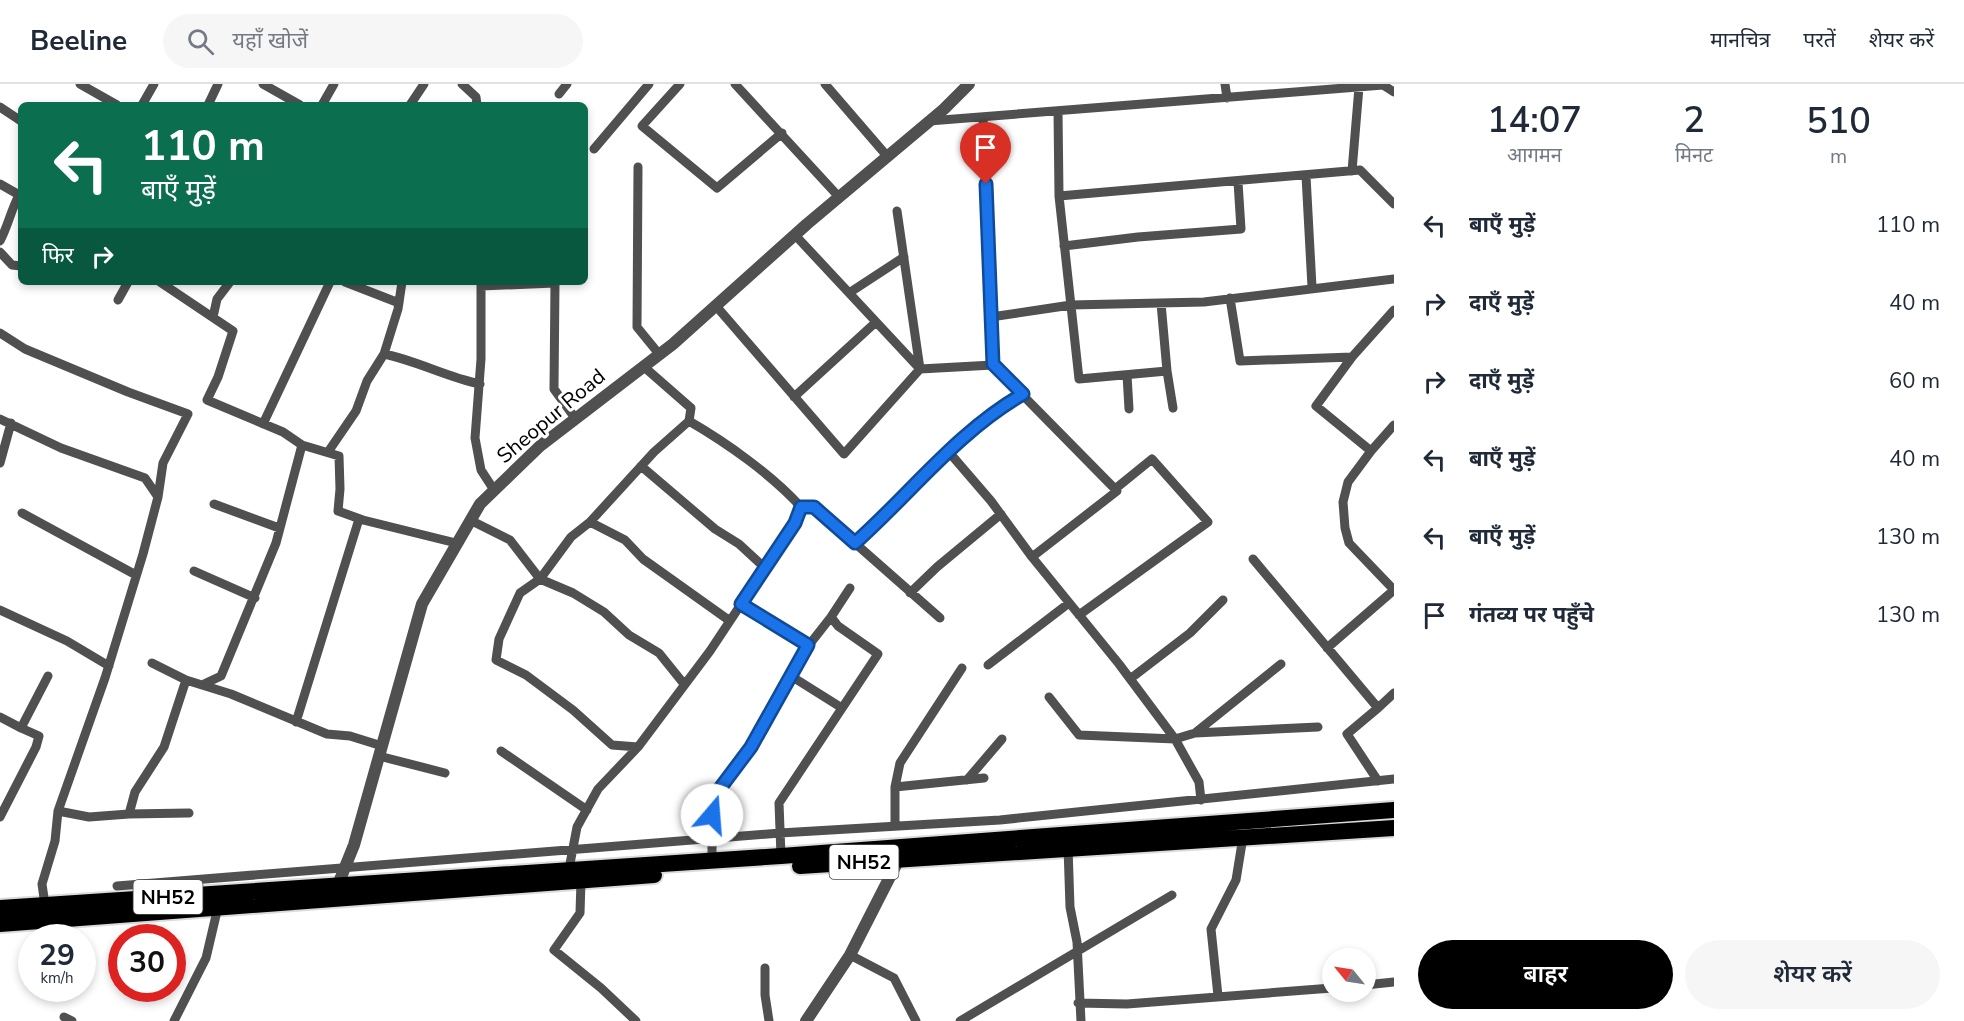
<!DOCTYPE html>
<html lang="hi">
<head>
<meta charset="utf-8">
<style>
  body { margin:0; font-family:"Nunito Sans","Noto Sans Devanagari",sans-serif; background:#f6f6f7; color:#1f2937; height:100vh; display:flex; flex-direction:column; font-size:22px; white-space:nowrap }
  * { box-sizing:border-box; margin:0 }
  p { font-size:20px; color:#747a83 }
  .icon { flex:none; width:33px; height:33px; fill:none; stroke:currentColor; stroke-width:2; stroke-linecap:round; stroke-linejoin:round }
  .map { position:relative; flex:1; overflow:hidden }
  .sheet { display:flex; flex-direction:column; background:#fff; width:570px }
  .sheet>* { flex:none }
  .top-card { position:absolute; left:18px; top:18px; width:570px; height:183px; border-radius:9px; box-shadow:0 3px 9px #0003; background:#0b6e4f; color:#fff; overflow:hidden }
  .needle { width:39px; rotate:300deg }
  .buttons { position:absolute; left:1322px; top:864px; display:grid; gap:12px }
  .buttons a { display:grid; place-items:center; width:54px; height:54px; border-radius:50%; background:#fff; box-shadow:0 3px 9px #0003; font-size:30px }
  .speed { position:absolute; left:18px; top:840px; display:flex; gap:12px; font-size:30px; font-weight:700; text-align:center }
  .speed>* { display:grid; place-content:center; width:78px; height:78px; border-radius:50%; background:#fff; box-shadow:0 3px 9px #0003; line-height:1 }
  .speed small { font-size:15px; font-weight:400 }
  .speed .limit { border:9px solid #d22; background:#fff; color:#111 }
  .pin { position:absolute; display:grid; place-items:center; width:51px; height:51px; color:#fff; margin:-62px -26px; border-radius:50% 50% 50% 0; rotate:-45deg; box-shadow:0 0 6px #0007 }
  .pin .icon { rotate:45deg }
  .me { position:absolute; width:66px; margin:-33px; rotate:18deg; stroke-linejoin:round; filter:drop-shadow(0 0 4px #0008) }
  .turn { display:flex; align-items:center; gap:21px; height:126px; padding:0 24px; font-size:27px }
  .turn .icon { width:78px; height:78px; stroke-width:2.5 }
  .turn b { display:block; font-size:42px; line-height:51px }
  .then { display:flex; align-items:center; height:57px; padding:0 24px; background:#0003; gap:12px; font-size:22px }
  .eta { display:flex; justify-content:space-evenly; align-items:center; height:102px; text-align:center }
  .eta b { font-size:36px; font-weight:600; line-height:42px }
  .cta { display:flex; gap:12px; margin-top:auto; padding:12px 24px }
  .cta a { flex:1; height:69px; border-radius:36px; background:#000; color:#fff; font-size:24px; font-weight:600; line-height:69px; text-align:center }
  .cta a+a { background:#f6f6f7; color:#1f2937 }
  ul { padding:0; list-style:none }
  li { display:flex; align-items:center; gap:18px; height:78px; padding:0 24px }
  li div { flex:1 }
  li b { display:block; font-size:22px }
  li em { font-style:normal }
  header { display:flex; align-items:center; gap:36px; box-sizing:border-box; height:84px; padding:0 30px; background:#fff; border-bottom:2px solid #e0e1e3 }
  header strong { font-size:28px }
  nav { display:flex; gap:33px; margin-inline-start:auto; font-size:21px }
  .search { width:420px; height:54px; background:#f6f6f7; display:flex; align-items:center; gap:15px; box-sizing:border-box; padding:0 21px; border-radius:33px; color:#747a83; font-size:22px }
  main { display:flex; flex:1; min-height:0 }
  .map>svg:first-child { display:block }
  .lines { fill:none; stroke-linecap:round; stroke-linejoin:round }
  .trunk-casing { stroke:#dbdbdb; stroke-width:20 }
  .minor { stroke:#505050; stroke-width:9 }
  .tertiary { stroke:#505050; stroke-width:12 }
  .trunk { stroke:#000; stroke-width:16 }
  .route-casing { stroke:#114b97; stroke-width:15 }
  .route { stroke:#1a73e8; stroke-width:10 }
  .labels { text-anchor:middle; stroke-width:6; stroke-linejoin:round; paint-order:stroke }
  .shield { fill:#fff; stroke:#4c4c4c; stroke-width:1.5 }
  .shield-label { font-size:20px; font-weight:bold; fill:#000 }
  .street-label { font-size:21px; fill:#000; stroke:#fff }
</style>
</head>
<body>
<header>
<strong>Beeline</strong>
<div class="search"><svg class="icon" aria-label="search" viewBox="0 0 24 24"><circle cx="10" cy="10" r="6"/><path d="M15 15l6 6"/></svg>यहाँ खोजें</div>
<nav><a>मानचित्र</a><a>परतें</a><a>शेयर करें</a></nav>
</header>
<main>
<div class="map">
<svg width="1394" height="937" viewBox="0 0 1394 937">
  <rect width="100%" height="100%" fill="#fff"/>
  <g class="lines">
    <g class="trunk-casing">
      <path id="trunk" d="M800,782L1394,744
        M0,824L781,772L1394,726
        M0,840L654,791"/>
    </g>
    <path class="minor" d="M80,0L117,21
      M263,0L300,21
      M462,0L476,13L477,21
      M680,0L642,42L717,104L782,49
      M735,0L839,113
      M825,0L887,72
      M1225,0L1227,14
      M559,10L567,0
      M142,21L154,0
      M208,21L218,0
      M322,21L334,0
      M410,21L424,0
      M0,23L21,37
      M1058,27L1059,112L1079,295L1167,287L1161,219
      M983,33L993,281L1117,407L1032,473L1119,580L1175,655L1199,698L1201,716
      M929,37L1383,1L1394,8
      M594,65L649,0
      M638,83L637,243L659,270
      M1352,87L1359,3
      M1306,92L1312,203
      M0,100L21,112
      M1059,112L1360,86L1394,120
      M897,127L920,285L993,281
      M0,157C8,142 11,126 19,111
      M1064,162L1138,153L1241,145L1238,98
      M0,168L12,181L21,182
      M160,198L233,247L218,293L207,316L283,348L302,361
      M345,198L399,219
      M481,198V275L475,354L481,386L494,406
      M555,198L554,305L575,334
      M481,202L555,199
      M849,209L904,173
      M1230,214L1240,277L1352,273
      M118,216L128,198
      M716,222L844,370L920,285L795,151
      M213,233L217,215L230,198
      M991,233L1071,221L1204,218L1394,195
      M0,249L25,265L128,308L188,330L163,379L158,413L143,470L105,594L58,727L55,757L42,800L45,821
      M384,270C418,277 446,293 480,300
      M643,282L691,324L689,337
      M1167,287L1173,324
      M1127,291L1129,325
      M794,313L876,238
      M0,335L61,364L145,394L158,413
      M263,340L330,198
      M948,367L991,417L1032,473
      M1371,367L1394,341
      M328,368L356,327L367,297L384,270L398,225L402,198
      M0,379L11,339
      M641,382L715,445L739,460L765,484
      M214,420L279,444
      M801,423H814L940,534
      M22,429L136,491
      M470,436L510,456L540,495L573,509L604,528L629,551L659,569L684,600
      M590,438L625,456L643,475L730,537
      M855,460C911,409 958,348 1023,310
      M1253,475L1378,624L1347,650L1378,697
      M194,487L255,514
      M910,509L937,483L1001,430
      M741,520L809,561
      M0,526L67,557L109,582
      M1079,531L1208,438L1152,375L1115,405
      M1327,564L1394,506L1349,459L1345,444L1343,418L1348,398L1371,367L1316,322L1352,273L1394,226
      M152,579L186,596
      M988,581L1069,519
      M791,592L842,624
      M1130,595L1190,549L1223,516
      M204,600L221,592L276,459L302,361L339,372L340,405L338,427L363,436L456,459
      M1049,613L1079,651L1175,655L1195,649L1281,580
      M1378,624L1394,609
      M0,633L21,644
      M296,638L359,435
      M1195,649L1318,643
      M501,667L587,726
      M379,672L445,689
      M967,696L1002,655
      M895,703L984,694
      M58,727L89,733L129,730L135,708L164,663L186,596L231,610L327,650L350,652L382,662
      M129,730L189,729
      M0,733L36,663L39,652L21,644L48,592
      M895,742V703L900,679L962,584
      M1068,763L1070,823L1077,858L1081,937
      M781,772L779,719L878,570L838,542L831,533L850,504
      M712,776V715L751,663L809,561L831,533
      M569,785L577,743L598,705L638,663L710,567L795,439L801,423C772,391 727,359 689,337L654,368L590,438L571,453L540,495L520,509L499,555L496,576L526,591L573,626L612,661L638,663
      M581,797L580,829L554,866L601,904L636,937
      M117,802L780,749L1000,736L1394,695
      M850,871L894,894L916,937
      M765,884V911L769,937
      M1365,901L1394,898
      M1218,912L1211,845L1236,796L1243,753
      M1078,919L1127,920L1332,904
      M64,933L72,937
      M174,937L206,874L218,823
      M960,937L1172,811"/>
    <path class="tertiary" d="M335,808L354,761L422,520L480,420L540,362L673,260L807,140L944,25L969,0
      M806,937L850,871L899,775"/>
    <use href="#trunk" class="trunk"/>
  </g>
  <g class="lines">
    <g class="route-casing">
      <path id="route" d="M712,731V715L751,663L808,561L741,520L795,439L801,423H814L855,459C911,409 957,348 1023,310L993,280L986,100"/>
    </g>
    <use href="#route" class="route"/>
  </g>
  <g class="labels">
    <g class="shield">
      <rect x="829.5" y="761" width="69" height="34" rx="4.5"/>
      <rect x="133.5" y="796" width="69" height="34" rx="4.5"/>
    </g>
    <g class="shield-label">
      <text x="864" y="785">NH52</text>
      <text x="168" y="820">NH52</text>
    </g>
    <g class="street-label">
      <text transform="translate(551 332) rotate(-40)" y="7">Sheopur Road</text>
    </g>
  </g>
</svg>
<div class="buttons">
<a><svg class="needle" viewBox="-14 -14 28 28"><path d="M0-13l5 13h-10z" fill="#e53935"/><path d="M0 13l5-13h-10z" fill="#747a83"/></svg></a>
</div>
<div class="speed"><div>29<small>km/h</small></div><div class="limit">30</div></div>
<div class="pin" style="left:986px;top:100px;background:#d93025"><svg class="icon" aria-label="arrive" viewBox="0 0 24 24"><path d="M6 21V4h12l-3 4 3 4H6"/></svg></div>
<svg class="me" style="left:712px;top:731px" viewBox="-20 -20 40 40"><circle r="19" fill="#fff"/><path d="M0-13L10 11 0 6-10 11z" fill="#1a73e8"/></svg>
<div class="top-card">
<div class="turn"><svg class="icon" aria-label="left" viewBox="0 0 24 24"><path d="M17 20v-9H6M10 6l-5 5 5 5"/></svg><div><b>110 m</b>बाएँ मुड़ें</div></div>
<div class="then">फिर<svg class="icon" aria-label="right" viewBox="0 0 24 24"><path d="M7 20v-9h11M14 6l5 5-5 5"/></svg></div>
</div>
</div>
<section class="sheet">
<div class="eta">
<div><b>14:07</b><p>आगमन</p></div>
<div><b>2</b><p>मिनट</p></div>
<div><b>510</b><p>m</p></div>
</div>
<ul>
<li><svg class="icon" aria-label="left" viewBox="0 0 24 24"><path d="M17 20v-9H6M10 6l-5 5 5 5"/></svg><div><b>बाएँ मुड़ें</b></div><em>110 m</em></li>
<li><svg class="icon" aria-label="right" viewBox="0 0 24 24"><path d="M7 20v-9h11M14 6l5 5-5 5"/></svg><div><b>दाएँ मुड़ें</b></div><em>40 m</em></li>
<li><svg class="icon" aria-label="right" viewBox="0 0 24 24"><path d="M7 20v-9h11M14 6l5 5-5 5"/></svg><div><b>दाएँ मुड़ें</b></div><em>60 m</em></li>
<li><svg class="icon" aria-label="left" viewBox="0 0 24 24"><path d="M17 20v-9H6M10 6l-5 5 5 5"/></svg><div><b>बाएँ मुड़ें</b></div><em>40 m</em></li>
<li><svg class="icon" aria-label="left" viewBox="0 0 24 24"><path d="M17 20v-9H6M10 6l-5 5 5 5"/></svg><div><b>बाएँ मुड़ें</b></div><em>130 m</em></li>
<li><svg class="icon" aria-label="arrive" viewBox="0 0 24 24"><path d="M6 21V4h12l-3 4 3 4H6"/></svg><div><b>गंतव्य पर पहुँचे</b></div><em>130 m</em></li>
</ul>
<div class="cta"><a>बाहर</a><a>शेयर करें</a></div>
</section>
</main>
</body>
</html>
